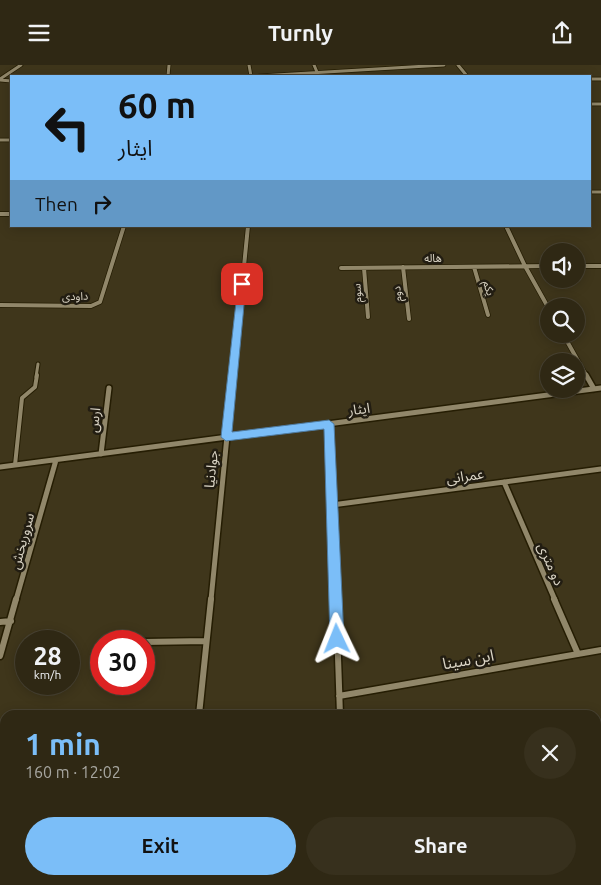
<!DOCTYPE html>
<html lang="en">
<head>
<meta charset="utf-8">
<style>
  body { margin:0; font-family:Ubuntu,"Noto Sans Arabic",sans-serif; background:#37301d; color:#f1f3f6; height:100vh; display:flex; flex-direction:column; font-size:19px; white-space:nowrap }
  * { box-sizing:border-box; margin:0 }
  p { font-size:16px; color:#a7a6a0 }
  .icon { flex:none; width:28px; height:28px; fill:none; stroke:currentColor; stroke-width:2; stroke-linecap:round; stroke-linejoin:round }
  .map { position:relative; flex:1; overflow:hidden }
  .sheet { position:absolute; left:0px; top:645px; width:601px; height:175px; display:flex; flex-direction:column; background:#2f2814; border-radius:15px 15px 0 0; box-shadow:0 2px 12px #0003,0 0 0 1px #4a4434 }
  .sheet>* { flex:none }
  .guide { position:absolute; left:10px; top:10px; width:581px; height:152px; border-radius:0px; box-shadow:0 2px 12px #0003,0 0 0 1px #4a4434; background:#7bbef8; color:#111; overflow:hidden }
  .fabs { position:absolute; left:540px; top:178px; display:grid; gap:10px }
  .fabs a { display:grid; place-items:center; width:45px; height:45px; border-radius:50%; background:#2f2814; box-shadow:0 2px 12px #0003,0 0 0 1px #4a4434; font-size:25px }
  .speed { position:absolute; left:15px; top:565px; display:flex; gap:10px; font-size:25px; font-weight:700; text-align:center }
  .speed>* { display:grid; place-content:center; width:65px; height:65px; border-radius:50%; background:#2f2814; box-shadow:0 2px 12px #0003,0 0 0 1px #4a4434; line-height:1 }
  .speed small { font-size:12px; font-weight:400 }
  .speed .limit { border:8px solid #d22; background:#fff; color:#111 }
  .pin { position:absolute; display:grid; place-items:center; width:42px; height:42px; color:#fff; margin:-21px; border-radius:10px; box-shadow:0 2px 8px #0006 }
  .me { position:absolute; width:55px; margin:-28px; rotate:358deg; stroke-linejoin:round; filter:drop-shadow(0 0 4px #0008) }
  .turn { display:flex; align-items:center; gap:18px; height:105px; padding:0 25px; font-size:22px }
  .turn .icon { width:65px; height:65px; stroke-width:2.5 }
  .turn b { display:block; font-size:35px; line-height:42px }
  .then { display:flex; align-items:center; height:48px; padding:0 25px; background:#0003; gap:10px; font-size:19px }
  .round { display:grid; place-items:center; flex:none; width:52px; height:52px; border-radius:26px; background:#37301d }
  .head { display:flex; align-items:center; justify-content:space-between; height:85px; padding:0 25px }
  h1 { font-size:30px; font-weight:700; line-height:38px; color:#7bbef8 }
  .primary-button { display:flex; gap:10px; margin-top:auto; padding:10px 25px }
  .primary-button a { flex:1; height:58px; border-radius:30px; background:#7bbef8; color:#111; font-size:20px; font-weight:700; line-height:58px; text-align:center }
  .primary-button a+a { background:#37301d; color:#f1f3f6 }
  header { display:flex; justify-content:space-between; align-items:center; height:65px; padding:0 25px; background:#2f2814; font-size:22px; font-weight:700 }
  .map>svg:first-child { display:block }
  .lines { fill:none; stroke-linecap:round; stroke-linejoin:round }
  .lane-far1-casing { stroke:#251d03; stroke-width:5 }
  .lane-casing { stroke:#251d03; stroke-width:6 }
  .street-far3-casing { stroke:#251d03; stroke-width:4.5 }
  .street-far2-casing { stroke:#251d03; stroke-width:5.5 }
  .street-far1-casing { stroke:#251d03; stroke-width:8 }
  .street-casing { stroke:#251d03; stroke-width:9 }
  .lane-far1 { stroke:#91876a; stroke-width:3 }
  .lane { stroke:#91876a; stroke-width:4 }
  .street-far3 { stroke:#91876a; stroke-width:3 }
  .street-far2 { stroke:#91876a; stroke-width:4 }
  .street-far1 { stroke:#91876a; stroke-width:5 }
  .street { stroke:#91876a; stroke-width:6 }
  .route { fill:#7bbef8; stroke:#507ca1 }
  .labels { text-anchor:middle; stroke-width:5; stroke-linejoin:round; paint-order:stroke }
  .far-street-label { font-size:11px; fill:#dad4c5; stroke:#221d12 }
  .street-label { font-size:14px; fill:#dad4c5; stroke:#221d12 }
  .near-street-label { font-size:16px; fill:#dad4c5; stroke:#221d12 }
</style>
</head>
<body>
<header><svg class="icon" aria-label="menu" viewBox="0 0 24 24"><path d="M4 6h16M4 12h16M4 18h16"/></svg>Turnly<svg class="icon" aria-label="share" viewBox="0 0 24 24"><path d="M12 15V3M7 8l5-5 5 5M5 13v7h14v-7"/></svg></header>
<div class="map">
<svg width="601" height="820" viewBox="0 0 601 820">
  <rect width="100%" height="100%" fill="#3f361b"/>
  <g class="lines">
    <g class="lane-far1-casing">
      <path id="lane-far1" d="M36,312L38,299"/>
    </g>
    <g class="lane-casing">
      <path id="lane" d="M15,400L22,333L35,322L37,310"/>
    </g>
    <g class="street-far3-casing">
      <path id="street-far3" d="M249,0L251,11
        M314,0L317,7
        M458,0L467,11
        M168,11L169,0
        M259,11L444,0
        M0,14L21,0
        M590,14H601
        M0,15L11,16
        M590,39H601
        M0,75H11
        M590,127H601"/>
    </g>
    <g class="street-far2-casing">
      <path id="street-far2" d="M0,149H11
        M506,161L525,201L549,244
        M576,201H601
        M403,202L409,254
        M474,202L488,250
        M341,203L549,201
        M364,203L368,252
        M0,240L91,241L100,237L124,161
        M563,269L587,312
        M233,312L248,161"/>
    </g>
    <g class="street-far1-casing">
      <path id="street-far1" d="M586,310L594,324
        M329,359L336,535
        M101,389L109,323
        M0,402L601,323
        M504,417L555,535
        M332,440L601,404
        M16,535L56,395
        M211,535L233,310"/>
    </g>
    <g class="street-casing">
      <path id="street" d="M336,534L340,650
        M554,534L578,589
        M0,557L11,556
        M144,577L206,576
        M0,591L16,534
        M339,631L601,585
        M199,650L211,534
        M182,815V820
        M346,815V820
        M573,820L601,818"/>
    </g>
    <use href="#lane-far1" class="lane-far1"/>
    <use href="#lane" class="lane"/>
    <use href="#street-far3" class="street-far3"/>
    <use href="#street-far2" class="street-far2"/>
    <use href="#street-far1" class="street-far1"/>
    <use href="#street" class="street"/>
  </g>
  <path class="route" d="M242,216L246,219L232,367L329,355L334,359L344,574L342,578L337,580L332,578L330,574L324,364L226,376L221,372L238,219Z"/>
  <g class="labels">
    <g class="far-street-label">
      <text x="433" y="197">هاله</text>
      <text transform="translate(489 223) rotate(73)" y="4">یکم</text>
      <text transform="translate(357 228) rotate(-95)" y="4">سوم</text>
      <text transform="translate(397 229) rotate(-97)" y="4">دوم</text>
      <text transform="translate(75 231) rotate(-1)" y="4">داودی</text>
    </g>
    <g class="street-label">
      <text transform="translate(359 344) rotate(-7)" y="5">ایثار</text>
      <text transform="translate(94 355) rotate(-83)" y="5">ارس</text>
      <text transform="translate(211 404) rotate(-84)" y="5">جوادنیا</text>
      <text transform="translate(465 411) rotate(-8)" y="5">عمرانی</text>
      <text transform="translate(22 476) rotate(-75)" y="5">سروربخش</text>
      <text transform="translate(551 499) rotate(66)" y="5">دو متری</text>
    </g>
    <g class="near-street-label">
      <text transform="translate(468 594) rotate(-10)" y="6">ابن سینا</text>
    </g>
  </g>
</svg>
<div class="fabs">
<a><svg class="icon" aria-label="sound" viewBox="0 0 24 24"><path d="M4 9h4l5-4v14l-5-4H4zM17 9q2 3 0 6"/></svg></a>
<a><svg class="icon" aria-label="search" viewBox="0 0 24 24"><circle cx="10" cy="10" r="6"/><path d="M15 15l6 6"/></svg></a>
<a><svg class="icon" aria-label="layers" viewBox="0 0 24 24"><path d="M12 4l9 5-9 5-9-5zM3 14l9 5 9-5"/></svg></a>
</div>
<div class="speed"><div>28<small>km/h</small></div><div class="limit">30</div></div>
<div class="pin" style="left:242px;top:219px;background:#d93025"><svg class="icon" aria-label="arrive" viewBox="0 0 24 24"><path d="M6 21V4h12l-3 4 3 4H6"/></svg></div>
<svg class="me" style="left:337px;top:574px" viewBox="-20 -20 40 40"><path d="M0-17L14 15 0 8-14 15z" fill="#7bbef8" stroke="#fff" stroke-width="4"/></svg>
<div class="guide">
<div class="turn"><svg class="icon" aria-label="left" viewBox="0 0 24 24"><path d="M17 20v-9H6M10 6l-5 5 5 5"/></svg><div><b>60 m</b>ایثار</div></div>
<div class="then">Then<svg class="icon" aria-label="right" viewBox="0 0 24 24"><path d="M7 20v-9h11M14 6l5 5-5 5"/></svg></div>
</div>
<section class="sheet">
<div class="head"><div><h1>1 min</h1><p>160 m · 12:02</p></div><a class="round"><svg class="icon" aria-label="close" viewBox="0 0 24 24"><path d="M6 6l12 12M18 6L6 18"/></svg></a></div>
<div class="primary-button"><a>Exit</a><a>Share</a></div>
</section>
</div>
</body>
</html>
